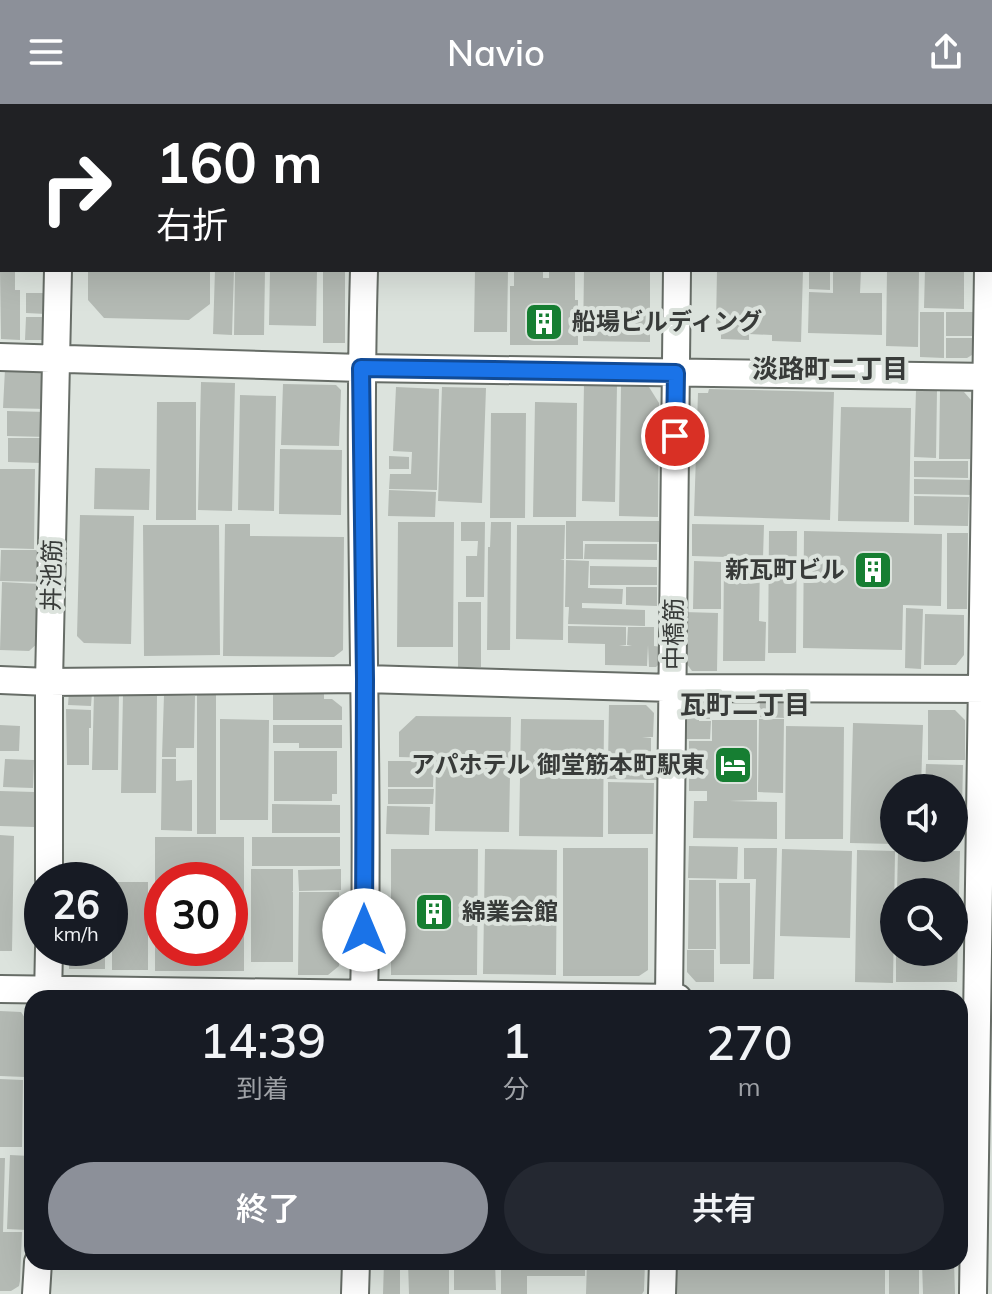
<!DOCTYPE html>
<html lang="ja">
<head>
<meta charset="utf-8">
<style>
  body { margin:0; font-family:Mulish,"Noto Sans JP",sans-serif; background:#242831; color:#f1f3f6; height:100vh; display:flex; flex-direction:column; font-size:30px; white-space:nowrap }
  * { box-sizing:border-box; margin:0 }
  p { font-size:26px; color:#9ea1a6 }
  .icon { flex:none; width:44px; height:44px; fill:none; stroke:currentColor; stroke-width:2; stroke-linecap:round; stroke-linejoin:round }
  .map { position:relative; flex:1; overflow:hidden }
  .details { position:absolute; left:24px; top:886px; width:944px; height:280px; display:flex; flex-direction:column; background:#171b24; border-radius:24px; box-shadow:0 8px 32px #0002 }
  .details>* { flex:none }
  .guide { position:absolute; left:0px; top:0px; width:992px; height:168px; box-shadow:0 8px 32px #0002; background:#202124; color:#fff; overflow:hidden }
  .controls { position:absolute; left:880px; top:670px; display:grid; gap:16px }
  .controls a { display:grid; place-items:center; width:88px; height:88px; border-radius:50%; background:#171b24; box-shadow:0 8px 32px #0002; font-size:40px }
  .speed { position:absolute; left:24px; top:758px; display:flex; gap:16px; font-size:40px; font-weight:700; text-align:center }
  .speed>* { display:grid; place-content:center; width:104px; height:104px; border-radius:50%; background:#171b24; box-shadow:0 8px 32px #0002; line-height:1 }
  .speed small { font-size:20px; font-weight:400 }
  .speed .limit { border:12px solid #d22; background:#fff; color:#111 }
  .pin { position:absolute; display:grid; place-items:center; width:68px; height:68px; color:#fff; margin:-34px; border:4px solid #fff; border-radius:50%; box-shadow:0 2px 8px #0007 }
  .me { position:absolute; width:88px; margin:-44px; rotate:0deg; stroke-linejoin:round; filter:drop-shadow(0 0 6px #0008) }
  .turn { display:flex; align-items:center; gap:28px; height:168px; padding:0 24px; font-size:36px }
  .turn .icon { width:104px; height:104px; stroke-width:2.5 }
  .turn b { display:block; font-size:56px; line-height:68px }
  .eta { display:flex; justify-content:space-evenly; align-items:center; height:136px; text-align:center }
  .eta b { font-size:48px; font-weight:600; line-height:56px }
  .action { display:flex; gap:16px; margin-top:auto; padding:16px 24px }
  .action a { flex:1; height:92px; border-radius:48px; background:#8c9099; color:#fff; font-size:32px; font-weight:600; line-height:92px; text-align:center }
  .action a+a { background:#242831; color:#f1f3f6 }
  header { display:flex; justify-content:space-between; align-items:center; height:104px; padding:0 24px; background:#8c9099; color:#fff; font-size:36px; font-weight:600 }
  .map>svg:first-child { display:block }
  .building { fill:#b4bab4; fill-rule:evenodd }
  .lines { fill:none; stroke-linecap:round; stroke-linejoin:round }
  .minor-casing { stroke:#676d67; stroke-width:30 }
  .minor { stroke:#fff; stroke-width:26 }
  .route-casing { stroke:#114b97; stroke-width:20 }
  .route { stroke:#1a73e8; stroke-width:14 }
  .labels { text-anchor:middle; stroke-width:8; stroke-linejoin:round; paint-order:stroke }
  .poi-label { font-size:24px; font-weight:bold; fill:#383b39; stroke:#dce3dd; text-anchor:start }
  .street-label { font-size:24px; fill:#383b39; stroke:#dce3dd }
  .neighbourhood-label { font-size:26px; font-weight:bold; fill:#383b39; stroke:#dce3dd }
</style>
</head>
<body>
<header><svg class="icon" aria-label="menu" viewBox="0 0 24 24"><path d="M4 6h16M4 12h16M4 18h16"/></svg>Navio<svg class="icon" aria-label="share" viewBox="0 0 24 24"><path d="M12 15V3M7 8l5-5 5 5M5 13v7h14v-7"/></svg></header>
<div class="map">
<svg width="992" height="1190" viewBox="0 0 992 1190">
  <rect width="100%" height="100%" fill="#dce3dd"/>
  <path class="building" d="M0,166H15V186H20V236L1,235Z
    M88,166H210V200L189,216L104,214L88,196Z
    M215,166H234L232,231L213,230Z
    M235,166H265L264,231H234Z
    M270,166H317L316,222L269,221Z
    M323,166H345V239H323Z
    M475,166H508L507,228H474Z
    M514,166H543V174H549V166H575V196H578V241H510V182H514Z
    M584,166H650V238L583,237Z
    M717,166H803L801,238L772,237V231L749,230V236L721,235V221H716Z
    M809,166H830V186L809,185Z
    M833,166H861L860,189H882V231L808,229L809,188L833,189Z
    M887,166H919L918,243L886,242Z
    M925,166H964V205L924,204Z
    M26,189H46V210L26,209Z
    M920,208H944V254L920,253Z
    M946,208H977V232H946Z
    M26,213H48V231L42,236H25Z
    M946,234H978L977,248L967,254H946Z
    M5,265L41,266L47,271V305L3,304Z
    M201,278L235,279L232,407L198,406Z
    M283,280L336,281L341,286L339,342L281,341Z
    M584,280L617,281L615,398L582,397Z
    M621,282L649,283L659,299L658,413L619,412Z
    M396,283L439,285L437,386L389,385L390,370H411L412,348L393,347Z
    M442,283L486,284L482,399L438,397Z
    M709,285L834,288L830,416L694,412L698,289H708Z
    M916,286H937L936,354L914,353Z
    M940,287L964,288L971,296L970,355H939Z
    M240,291L276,292L274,407L238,406Z
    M157,298H196V416H156Z
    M535,298L577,299L576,413H533Z
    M841,303L911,304L909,418L838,417Z
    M7,307L47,308V333L7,332Z
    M491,309H526L525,414H490Z
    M8,334H41V359L8,358Z
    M280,345L342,346L341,411L279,410Z
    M389,352L409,353V365H389Z
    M914,357H968V374L914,373Z
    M95,364L150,365L149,406L94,405Z
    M0,365H35L34,445L0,444Z
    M914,375L974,376V391L914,390Z
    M389,386L436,388L435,413L388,412Z
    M914,392L969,393L968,422L914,421Z
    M80,411L134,412L131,540L84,539L77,532Z
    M566,417H659V438L583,437V455H566Z
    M398,418H454L453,543H397Z
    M461,418H485L484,493H466V452H477L478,437H461Z
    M491,418H511L510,546H487L488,443H490Z
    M225,420H250V432L344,433L343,546L334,553L223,552Z
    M692,420L764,421L763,454L692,452Z
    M143,421H219L220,551L144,552Z
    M517,421H565L564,455H560L564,456L563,536L516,535Z
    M769,427H797L796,549H768Z
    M804,427L942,430L941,502L903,501L902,546L803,544Z
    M947,429H968L967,505H947Z
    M585,440H657V456L584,455Z
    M1,446H41L40,478L0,477Z
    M566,456L589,457L588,484L623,485L622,500L582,499V504L645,506V522L568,520L569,503H565Z
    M694,457L721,458V505H693Z
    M724,460H760L759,517L766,518L765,557H723Z
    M590,462L657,463V481H590Z
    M2,478L40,480L39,538L29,547L0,546Z
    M626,483H657V502L626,501Z
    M458,498H481V563H458Z
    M906,504L923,505L921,565L905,564Z
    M684,508L718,509L717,567H692L684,556Z
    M925,510L964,511V551L956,561H924Z
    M568,522L626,523V541L619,542H632L627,541L628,523H654V542L662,543L661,558L656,563H649L648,541L647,562L605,561V540L568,539Z
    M69,587L92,588L91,602L68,601Z
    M273,589L324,590V595H332L342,603V616H273Z
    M94,590H119L118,666H92Z
    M123,590L157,591L156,689H121Z
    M164,591L195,592L194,644H176V653H162Z
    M197,591H216V730H197Z
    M688,595H699V617H711L710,635H685V599Z
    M701,595H710V615H701Z
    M760,596H786L785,614L759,613Z
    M609,601H646L654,609L653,633H642L651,634V659H608Z
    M66,605L91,606V624H89V661H67Z
    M928,606H955L965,616V656H928Z
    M416,612L511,613L509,728L435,727L436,654L399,653V628Z
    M220,615L269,616L268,716H220Z
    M521,615L604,616L603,733L519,732Z
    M759,615H784L783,689L758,688Z
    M712,616H757V696L729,697L777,698V735L693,734L694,697H707V687H689V637H712Z
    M853,619L923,621L921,684H894V740L850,739Z
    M0,621L20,622L19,647H0Z
    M273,621H342V644H299V639H273Z
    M786,622L844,623L843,735H785Z
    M274,647H337V690H332V697H274Z
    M5,655L34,656L33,684L3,683Z
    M162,655H176V677L192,676V727L161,726Z
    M388,657H434L433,683H388Z
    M926,660L963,661L962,706H954V684H925Z
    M607,662L662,663L661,676L607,675Z
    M608,678L654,679L653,730H608Z
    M388,685H434L433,700H388Z
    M0,687L34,688V723L0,722Z
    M272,700L340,701V729H272Z
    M387,702L430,703L429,731L386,730Z
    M0,731L14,732L12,847H0Z
    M155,733H244V867H155ZM162,776H230V844H162Z
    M252,733H340V762H252Z
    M689,742L738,743L737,775L688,774Z
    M563,744H648V866L639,872H563Z
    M744,744H777L774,875H753L756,775H744Z
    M391,745H478L477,871H391Z
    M485,745L557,746L556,871L483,870Z
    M782,745L852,747L850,834L780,832Z
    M857,746L895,747L893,879L855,878Z
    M898,746L960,747L957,878H896V848H954V788H897Z
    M251,765H293V787H292L293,788V858H251Z
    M341,765V786L299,787L298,766Z
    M66,767H103V776H66Z
    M689,776H716V845H688Z
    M112,778H148V866H112Z
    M719,779H750V860H720Z
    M299,788H339V862L328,871H298Z
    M69,844H105V865H69Z
    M687,846H714V878H696L687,868Z
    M0,907L21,908L27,917L25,973L0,972Z
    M960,917L967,923L964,1057H960Z
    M0,975L23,976L22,1043H0Z
    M10,1051L30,1052L27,1126L7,1125Z
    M0,1054H5L3,1128H22L20,1177L19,1182L11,1187H0Z
    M81,1158H309V1165L81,1163Z
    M384,1158H400V1190H383Z
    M408,1158H449V1190H409Z
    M454,1158H495L496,1186H454Z
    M501,1158H585V1172H527V1190H501Z
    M587,1158H645L644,1187L642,1190H586Z
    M674,1158H885V1190H673Z
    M889,1158H919V1190H889Z
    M922,1158H954L955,1190H923Z"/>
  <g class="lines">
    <g class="minor-casing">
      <path id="minor" d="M60,2L61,0
        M369,2V0
        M679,2V0
        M990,2V0
        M0,253L361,264L992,273
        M0,576L49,578L365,575L673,584L992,585
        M49,776V578L58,166
        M0,885L678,894
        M48,894L49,844
        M364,894C370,651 357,409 364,166
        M669,894L677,166
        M36,1190L38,1158
        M355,1190L356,1158
        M662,1190L663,1158
        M973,1190L988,166"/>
    </g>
    <use href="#minor" class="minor"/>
  </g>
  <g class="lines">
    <g class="route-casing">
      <path id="route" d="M364,826L365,575L361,264L676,269L675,332"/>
    </g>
    <use href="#route" class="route"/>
  </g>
  <defs>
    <g id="building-square" transform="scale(2)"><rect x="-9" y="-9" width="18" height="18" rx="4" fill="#167e32" stroke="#dce3dd"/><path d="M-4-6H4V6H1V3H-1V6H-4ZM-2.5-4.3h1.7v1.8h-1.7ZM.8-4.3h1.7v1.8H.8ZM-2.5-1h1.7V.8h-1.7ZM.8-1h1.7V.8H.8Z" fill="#fff"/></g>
    <g id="hotel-square" transform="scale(2)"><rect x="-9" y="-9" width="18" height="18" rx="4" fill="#167e32" stroke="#dce3dd"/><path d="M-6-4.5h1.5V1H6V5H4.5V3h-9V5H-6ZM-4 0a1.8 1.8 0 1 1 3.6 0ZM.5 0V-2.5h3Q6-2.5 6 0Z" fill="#fff"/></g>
  </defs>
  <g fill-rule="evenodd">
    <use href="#building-square" x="544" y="218"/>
    <use href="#building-square" x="873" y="466"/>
    <use href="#hotel-square" x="733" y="661"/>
    <use href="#building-square" x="434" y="808"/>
  </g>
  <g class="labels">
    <g class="poi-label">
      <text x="572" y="226">船場ビルディング</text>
      <text x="845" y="474" text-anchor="end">新瓦町ビル</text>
      <text x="705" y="669" text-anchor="end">アパホテル 御堂筋本町駅東</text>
      <text x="462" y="816">綿業会館</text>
    </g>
    <g class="street-label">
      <text transform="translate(52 471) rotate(-89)" y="8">丼池筋</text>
      <text transform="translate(674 530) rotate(-90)" y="8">中橋筋</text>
    </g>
    <g class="neighbourhood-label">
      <text x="830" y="274">淡路町二丁目</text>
      <text x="745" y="610">瓦町二丁目</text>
    </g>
  </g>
</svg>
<div class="controls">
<a><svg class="icon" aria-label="sound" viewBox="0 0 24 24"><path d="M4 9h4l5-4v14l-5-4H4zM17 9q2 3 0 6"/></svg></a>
<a><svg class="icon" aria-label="search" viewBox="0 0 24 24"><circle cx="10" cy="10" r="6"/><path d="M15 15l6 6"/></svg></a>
</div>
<div class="speed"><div>26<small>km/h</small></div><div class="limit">30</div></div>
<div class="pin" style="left:675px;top:332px;background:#d93025"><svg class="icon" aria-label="arrive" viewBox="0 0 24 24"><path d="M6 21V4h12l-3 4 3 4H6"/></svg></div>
<svg class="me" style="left:364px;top:826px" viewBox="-20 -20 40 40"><circle r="19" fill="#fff"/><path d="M0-13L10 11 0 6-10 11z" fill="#1a73e8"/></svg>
<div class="guide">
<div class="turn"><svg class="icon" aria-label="right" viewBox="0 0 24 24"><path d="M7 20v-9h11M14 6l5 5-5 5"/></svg><div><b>160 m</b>右折</div></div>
</div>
<section class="details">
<div class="eta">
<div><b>14:39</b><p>到着</p></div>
<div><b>1</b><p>分</p></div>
<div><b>270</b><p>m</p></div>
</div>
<div class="action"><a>終了</a><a>共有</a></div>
</section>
</div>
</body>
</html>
